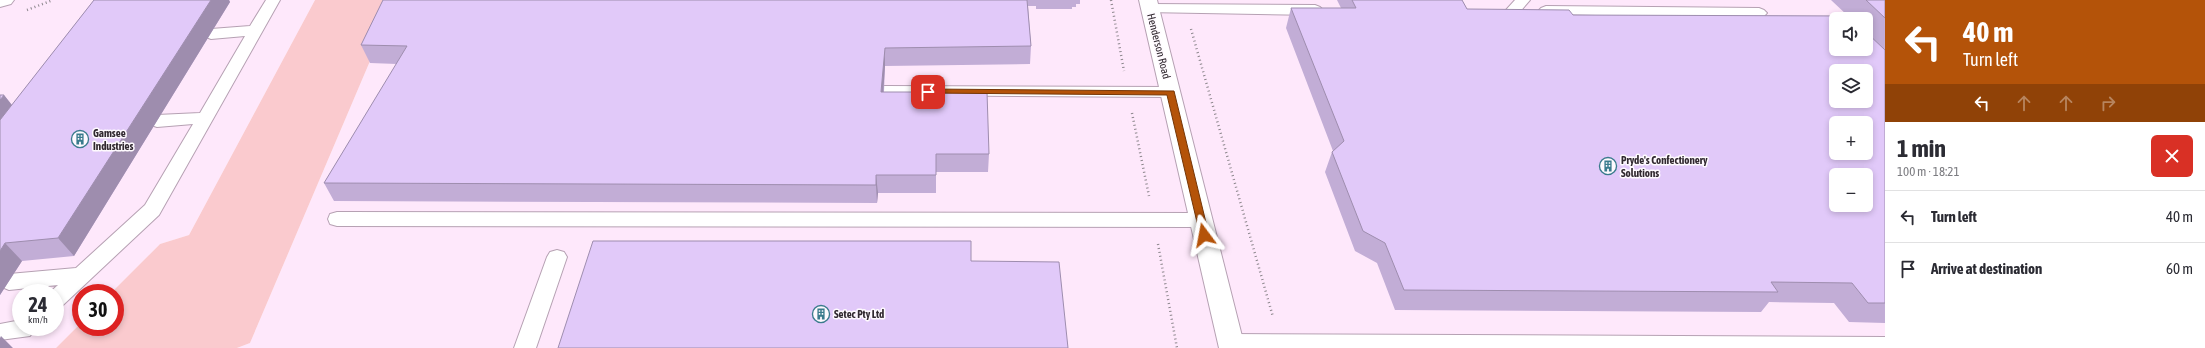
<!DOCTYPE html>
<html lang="en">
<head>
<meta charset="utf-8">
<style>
  body { margin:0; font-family:"Asap Condensed",sans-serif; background:#f7f7f7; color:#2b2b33; height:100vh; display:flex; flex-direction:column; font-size:15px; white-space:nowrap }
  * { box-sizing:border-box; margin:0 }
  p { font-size:13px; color:#7c7c81 }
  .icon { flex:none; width:22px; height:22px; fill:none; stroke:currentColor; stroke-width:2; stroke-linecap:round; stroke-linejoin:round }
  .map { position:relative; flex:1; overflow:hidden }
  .details { display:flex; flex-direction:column; background:#fff; width:320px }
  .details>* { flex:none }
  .hud { background:#b45309; color:#fff; overflow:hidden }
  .controls { position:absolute; left:1829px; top:12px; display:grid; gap:8px }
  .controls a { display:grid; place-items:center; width:44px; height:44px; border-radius:6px; background:#fff; box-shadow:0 2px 6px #0003; font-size:20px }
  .speed { position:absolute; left:12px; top:284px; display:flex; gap:8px; font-size:20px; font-weight:700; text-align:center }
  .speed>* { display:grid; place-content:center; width:52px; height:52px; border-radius:50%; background:#fff; box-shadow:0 2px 6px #0003; line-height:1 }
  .speed small { font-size:10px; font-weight:400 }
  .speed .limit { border:6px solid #d22; background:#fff; color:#111 }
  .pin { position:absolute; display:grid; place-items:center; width:34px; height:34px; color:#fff; margin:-17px; border-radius:8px; box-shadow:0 2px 6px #0006 }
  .me { position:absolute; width:44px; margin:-22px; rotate:347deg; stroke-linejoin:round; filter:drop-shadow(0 0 3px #0008) }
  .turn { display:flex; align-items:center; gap:14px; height:84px; padding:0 12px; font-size:18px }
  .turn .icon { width:52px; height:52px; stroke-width:2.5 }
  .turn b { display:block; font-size:28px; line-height:34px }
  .lanes { display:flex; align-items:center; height:38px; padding:0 12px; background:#0003; justify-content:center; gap:20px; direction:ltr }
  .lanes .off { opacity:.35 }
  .round { display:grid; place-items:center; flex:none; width:42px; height:42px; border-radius:6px; background:#f7f7f7 }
  .overview { display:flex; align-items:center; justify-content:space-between; height:68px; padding:0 12px }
  h1 { font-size:24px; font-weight:700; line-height:30px }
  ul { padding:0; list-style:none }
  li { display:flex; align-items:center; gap:12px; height:52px; padding:0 12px; border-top:1px solid #e1e1e2 }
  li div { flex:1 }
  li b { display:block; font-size:15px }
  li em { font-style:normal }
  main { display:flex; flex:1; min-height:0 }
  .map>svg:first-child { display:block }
  .built { fill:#fee8fb; fill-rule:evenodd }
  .green { fill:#facace }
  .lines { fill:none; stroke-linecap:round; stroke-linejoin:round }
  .service-casing { stroke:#b6a1b3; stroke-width:2 }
  .minor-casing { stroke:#b6a1b3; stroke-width:2 }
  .path { stroke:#8e888e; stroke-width:2.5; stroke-dasharray:1 3; stroke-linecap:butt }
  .service { fill:#fff; fill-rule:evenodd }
  .minor { fill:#fff; fill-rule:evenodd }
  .wall { fill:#c2add6; fill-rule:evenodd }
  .shaded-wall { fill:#9e8dae }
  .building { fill:#e1c9f9; stroke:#9e8dae; fill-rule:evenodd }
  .route { fill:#b45309; stroke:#753606 }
  .labels { text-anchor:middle; stroke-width:3; stroke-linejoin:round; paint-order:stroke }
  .street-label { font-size:11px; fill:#312930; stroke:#fefafe }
  .poi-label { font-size:11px; font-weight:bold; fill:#312930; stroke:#fefafe; text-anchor:start }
</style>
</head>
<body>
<main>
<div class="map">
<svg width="1885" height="348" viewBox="0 0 1885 348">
  <rect width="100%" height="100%" fill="#fefafe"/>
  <path class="built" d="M0,0H315L189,235L160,244L111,293H81V323L56,348H0ZM21,293H55V327H21Z
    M396,0H1885V348H237L250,343ZM1836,19H1866V49H1836ZM1836,71H1866V101H1836ZM1836,123H1866V153H1836ZM1836,175H1866V205H1836Z"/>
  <path class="green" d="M315,0H396L250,343L237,348H56L81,323V327H115V293H111L160,244L189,235Z"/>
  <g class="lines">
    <g class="service-casing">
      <path id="service" d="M266,0H280L159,215L62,306L55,308V293H49L58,285L9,290L2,287L0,280L2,277L9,274L76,268L145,205L193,124L157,127L151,125L148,121L151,117L157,115L200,113L245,36L211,39L206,37L203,34L206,31L211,29L250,26Z
        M1515,0H1530L1518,14H1508L1505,11Z
        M1150,4L1315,5L1320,7L1323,10L1320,13L1315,15L1145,12L1142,9L1145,6Z
        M1546,6L1759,8L1764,10L1767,13L1764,16L1759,18L1541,14L1538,11L1541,8Z
        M884,86L1171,87L1177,88L1179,92L1177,96L1171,97L878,95L876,91L878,87Z
        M337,212L1201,213L1208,215L1210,220L1208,225L1201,227L337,226L330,224L328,219L330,214Z
        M557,250L564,252L567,257L536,348H514L547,257L550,252Z
        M21,320V327H36L30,336L0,340V324Z
        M1231,334L1885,337V348H1224L1221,342L1224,336Z"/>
    </g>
    <g class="minor-casing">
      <path id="minor" d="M0,0H14L11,4L0,7Z
        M1139,0H1157L1245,348H1219Z"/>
    </g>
    <path class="path" d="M1111,0L1124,71
      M27,10L53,0
      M1191,29L1273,317
      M1132,113L1149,196
      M1158,244L1177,348"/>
    <use href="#service" class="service"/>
    <use href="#minor" class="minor"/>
  </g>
  <path class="wall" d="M94,0H229L230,2L74,256L22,261L0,295L4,95L12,105Z
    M383,0H1080V4H1076V7H1072V9H1036V6H1028L1031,46L1030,64L885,66L884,92L989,154L988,172H936V193H878L877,203L334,201L324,183L397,64L370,63L361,45Z
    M1337,0H1462L1467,9L1573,15L1848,16L1831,0H1885V323L1849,322L1834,303L1769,302L1761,312L1395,310L1377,263L1355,251L1325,172L1332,152L1333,151L1286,28L1291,8H1341ZM1836,19H1866V49Z"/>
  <path class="shaded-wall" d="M211,0H229L230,2L74,256L58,238Z
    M885,48V66L882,110L881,92Z
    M4,95L18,113L0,137V100Z
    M876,175L878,193L877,203L876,185Z
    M5,243L22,261L0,295V251Z
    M1,336L13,348H0V338Z"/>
  <path class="building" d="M94,0H211L58,238L5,243L0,251V120Z
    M383,0H1027L1031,46L885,48L881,92H987L989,154H936V175H876V185L324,183L407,46L361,45Z
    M1352,0H1462L1467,9L1569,10L1573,15L1849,16L1852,19H1836V49H1866V32L1885,50V303H1868L1852,283L1771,282L1778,292L1404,290L1385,243L1363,231L1332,152L1344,141L1291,8H1356ZM1836,71H1866V101H1836ZM1836,123H1866V153H1836ZM1836,175H1866V205H1836Z
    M1866,0H1885V18Z
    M0,95H4L0,100Z
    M593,241H971V261L1059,262L1068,348H558Z"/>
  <path class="route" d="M928,89L1174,91L1209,235L1204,239L1200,235L1167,95L925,93L924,92Z"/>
  <defs>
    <g id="building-ring" transform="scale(0.9)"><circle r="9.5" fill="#fefafe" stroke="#3a7b8d" stroke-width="1.5"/><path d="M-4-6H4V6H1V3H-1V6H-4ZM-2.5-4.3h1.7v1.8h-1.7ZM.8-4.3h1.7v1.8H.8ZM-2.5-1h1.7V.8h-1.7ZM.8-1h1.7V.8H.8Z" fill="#3a7b8d"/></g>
  </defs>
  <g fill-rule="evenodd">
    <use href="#building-ring" x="80" y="139"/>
    <use href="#building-ring" x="1608" y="166"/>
    <use href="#building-ring" x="821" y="314"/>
  </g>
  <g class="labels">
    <g class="street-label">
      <text transform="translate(1159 46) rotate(76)" y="4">Henderson Road</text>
    </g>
    <g class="poi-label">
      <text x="93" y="137">Gamsee<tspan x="93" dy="13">Industries</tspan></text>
      <text x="1621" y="164">Pryde's Confectionery<tspan x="1621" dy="13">Solutions</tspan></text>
      <text x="834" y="318">Setec Pty Ltd</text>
    </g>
  </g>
</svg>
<div class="controls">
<a><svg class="icon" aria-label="sound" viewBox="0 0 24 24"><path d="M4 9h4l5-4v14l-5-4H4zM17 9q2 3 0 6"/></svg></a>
<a><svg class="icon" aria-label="layers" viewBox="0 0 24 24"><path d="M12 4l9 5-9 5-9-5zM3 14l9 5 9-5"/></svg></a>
<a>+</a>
<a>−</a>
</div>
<div class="speed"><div>24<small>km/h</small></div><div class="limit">30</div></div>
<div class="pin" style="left:928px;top:92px;background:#d93025"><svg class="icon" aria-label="arrive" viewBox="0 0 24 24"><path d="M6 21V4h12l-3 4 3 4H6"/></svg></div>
<svg class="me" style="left:1204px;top:235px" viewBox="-20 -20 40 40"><path d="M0-17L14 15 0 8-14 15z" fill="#b45309" stroke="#fff" stroke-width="4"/></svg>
</div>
<section class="details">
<div class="hud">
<div class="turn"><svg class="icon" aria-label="left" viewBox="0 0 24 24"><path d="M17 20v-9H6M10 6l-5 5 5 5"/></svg><div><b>40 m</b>Turn left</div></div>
<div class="lanes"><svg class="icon" aria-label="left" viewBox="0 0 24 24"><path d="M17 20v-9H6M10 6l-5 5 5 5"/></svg><svg class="icon off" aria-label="ahead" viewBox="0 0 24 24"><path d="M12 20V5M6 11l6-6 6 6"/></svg><svg class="icon off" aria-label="ahead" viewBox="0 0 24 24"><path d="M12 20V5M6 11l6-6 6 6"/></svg><svg class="icon off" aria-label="right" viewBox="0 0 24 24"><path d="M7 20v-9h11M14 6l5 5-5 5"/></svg></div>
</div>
<div class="overview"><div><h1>1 min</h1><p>100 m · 18:21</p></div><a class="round" style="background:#d93025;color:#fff"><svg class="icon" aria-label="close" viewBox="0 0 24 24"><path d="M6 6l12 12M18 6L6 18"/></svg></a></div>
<ul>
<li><svg class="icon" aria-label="left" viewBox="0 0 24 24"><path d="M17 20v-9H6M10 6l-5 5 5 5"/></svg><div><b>Turn left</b></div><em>40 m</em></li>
<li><svg class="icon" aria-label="arrive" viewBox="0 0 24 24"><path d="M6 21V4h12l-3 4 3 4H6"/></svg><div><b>Arrive at destination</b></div><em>60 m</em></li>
</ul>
</section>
</main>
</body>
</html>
